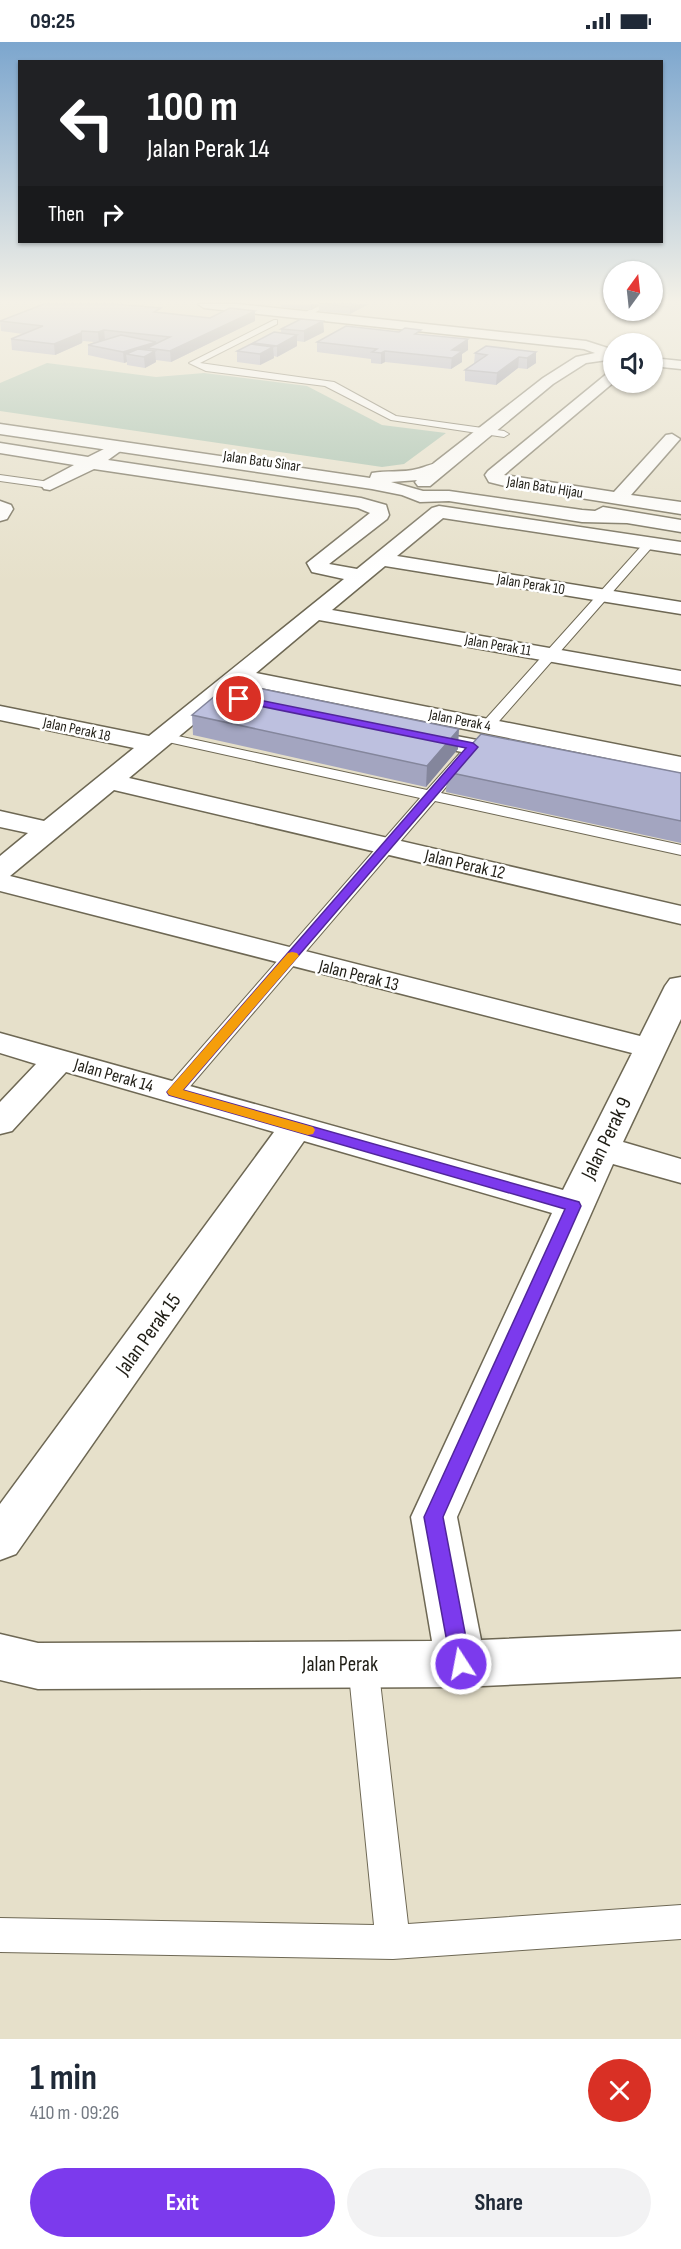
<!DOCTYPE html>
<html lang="en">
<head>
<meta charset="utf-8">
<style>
  body { margin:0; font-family:"Sofia Sans Condensed",sans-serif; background:#f2f2f3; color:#1f2937; height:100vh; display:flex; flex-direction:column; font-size:22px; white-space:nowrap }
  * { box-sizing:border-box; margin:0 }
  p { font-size:20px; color:#747a83 }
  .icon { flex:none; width:33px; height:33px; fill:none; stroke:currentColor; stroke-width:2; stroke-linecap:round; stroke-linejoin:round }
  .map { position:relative; height:1997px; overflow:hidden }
  .drawer { display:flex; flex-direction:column; background:#fff; flex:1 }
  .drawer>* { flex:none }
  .hud { position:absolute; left:18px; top:18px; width:645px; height:183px; border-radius:0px; box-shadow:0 2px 4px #0004; background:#202124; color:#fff; overflow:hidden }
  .needle { width:39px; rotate:15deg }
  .tools { position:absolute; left:603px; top:219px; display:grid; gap:12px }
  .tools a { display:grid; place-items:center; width:60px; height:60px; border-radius:50%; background:#fff; box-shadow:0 2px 4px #0004; font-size:30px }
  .pin { position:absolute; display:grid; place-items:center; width:51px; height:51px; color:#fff; margin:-26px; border:3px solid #fff; border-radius:50%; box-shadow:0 2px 6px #0007 }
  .me { position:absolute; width:66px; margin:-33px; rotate:349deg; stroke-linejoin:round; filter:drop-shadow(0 0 4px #0008) }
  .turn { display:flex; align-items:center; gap:21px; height:126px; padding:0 30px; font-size:27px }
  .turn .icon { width:78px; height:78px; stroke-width:2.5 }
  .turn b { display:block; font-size:42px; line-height:51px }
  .then { display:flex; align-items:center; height:57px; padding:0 30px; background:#0003; gap:12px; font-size:22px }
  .round { display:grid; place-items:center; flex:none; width:63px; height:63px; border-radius:32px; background:#f2f2f3 }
  .headline { display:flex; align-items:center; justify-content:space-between; height:102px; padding:0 30px }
  h1 { font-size:36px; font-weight:700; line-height:45px }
  .button { display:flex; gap:12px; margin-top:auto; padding:12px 30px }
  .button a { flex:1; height:69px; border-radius:36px; background:#7c3aed; color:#fff; font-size:24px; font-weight:700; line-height:69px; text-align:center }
  .button a+a { background:#f2f2f3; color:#1f2937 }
  .status { display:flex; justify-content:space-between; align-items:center; height:42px; padding:0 30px; background:#fff; direction:ltr }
  .status svg { height:16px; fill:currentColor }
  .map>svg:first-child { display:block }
  .green { fill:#a2bfac }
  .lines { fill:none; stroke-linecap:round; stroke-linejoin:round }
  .lane-casing { stroke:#6e6854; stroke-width:2 }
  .street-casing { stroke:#6e6854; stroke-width:3 }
  .secondary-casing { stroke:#6e6854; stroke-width:3 }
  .lane { fill:#fff; fill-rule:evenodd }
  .street { fill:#fff; fill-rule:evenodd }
  .secondary { fill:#fff; fill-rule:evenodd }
  .wall { fill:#a3a5c0 }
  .shaded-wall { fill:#84869c }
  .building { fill:#bdc0df; stroke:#84869c; stroke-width:1.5 }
  .route { fill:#7c3aed; stroke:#51269a; stroke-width:1.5 }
  .slow { fill:#f59e0b }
  .labels { text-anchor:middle; stroke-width:5; stroke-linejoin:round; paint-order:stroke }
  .far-street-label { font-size:15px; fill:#201e16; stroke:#fff }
  .street-label { font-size:18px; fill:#201e16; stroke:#fff }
  .near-street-label { font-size:21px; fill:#201e16; stroke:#fff }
</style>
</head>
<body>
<div class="status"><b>09:25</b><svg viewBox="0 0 49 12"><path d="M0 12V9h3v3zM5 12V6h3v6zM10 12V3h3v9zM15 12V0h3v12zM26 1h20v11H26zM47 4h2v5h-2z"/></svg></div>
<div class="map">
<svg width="681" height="1997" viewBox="0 0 681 1997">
  <rect width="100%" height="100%" fill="#e6e0ca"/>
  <path class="green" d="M47,321L156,335L204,331L307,344L382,383L446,391L404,422L382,425L0,369V341Z"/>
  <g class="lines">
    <g class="lane-casing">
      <path id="lane" d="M321,262H330L307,275L300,273Z
        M274,278H277V282L200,321L334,340L396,374L504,389L509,392L504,395L391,378L325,344L206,329L189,321Z
        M0,433L50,440L55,443L50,446L0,439Z
        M649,499L653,500V504L493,686H483L481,683L483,680L645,500Z
        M164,691L427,748L460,711L465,710L472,714L441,751L681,803V813L435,759L181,1055L174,1056L167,1055L164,1050L167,1045L420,756L159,698L157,695Z
        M363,1608L373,1612L378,1622L408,1882L681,1863V1897L393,1917L0,1910V1876L374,1883L348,1622L353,1612Z"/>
    </g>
    <g class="street-casing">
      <path id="street" d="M198,262H237L586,299L614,308V317L586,321L553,342L430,444H418L415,440L434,421L543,336L576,315L595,311L584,307L204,266Z
        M652,316L681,319V327L652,324Z
        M614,329V340L504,433L614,450L666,393L672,392L680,397L631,453L681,460V472L505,444L489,440L485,433L488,429L609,330Z
        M118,400L126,405L108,418L361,456L386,463L389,473L387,477L329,522L357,527L432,466L439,464L681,500V512L443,476L397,514L681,560V572L385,524L332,568L681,629V643L319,578L256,631L681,715V731L242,642L129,736L681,864V882L114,748L10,834L640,994L665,944L670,937L681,935V977L623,1100L681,1117V1141L613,1122L457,1475L481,1598L681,1589V1635L461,1645L38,1647L0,1638V1592L38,1601L432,1599L411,1475L552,1171L304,1099L16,1512L0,1518V1462L274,1090L66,1030L12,1089L0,1092V1060L36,1022L0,1011V991L563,1148L632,1011L0,849V814L28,791L0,785V769L44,779L134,706L0,678V664L149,694L344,537L312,530L307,521L370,471L358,466L94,427L50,448L44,447L41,443L44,439L74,423L0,411V401L88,415Z
        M0,459L11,463L13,467L7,477L0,479Z
        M414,686L514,705L523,708L527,713L523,718L514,721L405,698L402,693L405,688Z"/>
    </g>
    <g class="secondary-casing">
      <path id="secondary" d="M0,382L370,436L372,431C386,428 402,431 417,427C427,425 436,419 446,421L449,425L446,429L418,438L391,440L423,449H449L582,468L595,469L603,465L681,478V490L627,481L582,480L449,459L420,460L402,453L372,447L0,392Z"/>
    </g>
    <use href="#lane" class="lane"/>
    <use href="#street" class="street"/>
    <use href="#secondary" class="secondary"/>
  </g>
  <path class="wall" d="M281,262H369L350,272L319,269V264L311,268L281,265Z
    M161,270L210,276L255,279L171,320L156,318V320L145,326L127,323V320L124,321L88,313V303L94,300L83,299L82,301L55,313L12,308L11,297L23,292L1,289L0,279Z
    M323,279L324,290L304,300L297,299V304L277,315L274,314V316L260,323L237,320V309L253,302V301L281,291V287Z
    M421,292L468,308L462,312V320L451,327L385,320L381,322L371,321V317L317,310V300Z
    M536,310V321L527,327L518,326L496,343L465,339V328L474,322L475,311Z
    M192,673L458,707L426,745L193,693Z
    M447,730L681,731V801L446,750Z"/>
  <path class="shaded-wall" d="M311,262H319V264L311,268Z
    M355,262H369L350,272V265Z
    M255,269V279L171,320L170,309Z
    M323,279L324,290L304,300V289Z
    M104,288L105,298L99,301L98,290Z
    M82,289V301L55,313L54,302Z
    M297,293V304L277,315V304Z
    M468,297V308L462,312V320L451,327L452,308Z
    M156,300V307L147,306L148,313L155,309L156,320L145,326L144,315L126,312L127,320L124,321L123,310Z
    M273,305L274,316L260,323V312Z
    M385,309V320L381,322V311Z
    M536,310V321L527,327V316Z
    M519,315L518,326L496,343L497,331Z
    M459,687L458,707L426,745L427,724Z"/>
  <path class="building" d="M44,262H116L161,266L154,270L210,276L230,266L255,269L170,309L147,306L170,295L104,288L98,290L82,289L81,291L54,302L11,297L43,284L0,279Z
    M322,262H355L350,265Z
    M301,277L323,279L304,289L281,287Z
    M346,284L399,290L405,286L421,288L415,292L468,297L452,308L462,309L452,316L385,309L381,311L372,310L377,307L317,300Z
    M274,290L297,293L277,304L253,301Z
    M121,293L156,300L123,310L88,303Z
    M251,302L273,305L260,312L237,309Z
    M486,304L536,310L527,316L519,315L497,331L465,328L487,313L475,311Z
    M138,307L155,309L144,315L126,312Z
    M253,645L459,687L427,724L192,673L221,649Z
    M481,692L681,731V779L447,730Z"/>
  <linearGradient id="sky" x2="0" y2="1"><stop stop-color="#7ca6ce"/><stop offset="0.48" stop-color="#f4f1e7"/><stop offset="1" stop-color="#f4f1e7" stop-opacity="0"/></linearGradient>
  <rect width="681" height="541" fill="url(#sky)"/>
  <path class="route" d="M239,654L473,701L478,705L183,1048L579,1160L581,1164L443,1475L471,1622L468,1628L461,1631L454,1628L451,1622L424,1475L565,1167L169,1053L167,1050L466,706L235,659V655Z"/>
  <path class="slow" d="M292,910L297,911L299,914L297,916L183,1048L313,1085L315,1088L313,1092L308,1093L169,1053L167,1050L169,1047L288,911Z"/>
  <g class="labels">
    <g class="far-street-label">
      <text transform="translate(262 419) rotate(8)" y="5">Jalan Batu Sinar</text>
      <text transform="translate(545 445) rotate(9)" y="5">Jalan Batu Hijau</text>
      <text transform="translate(531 542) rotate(9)" y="5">Jalan Perak 10</text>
      <text transform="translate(498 603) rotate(10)" y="5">Jalan Perak 11</text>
      <text transform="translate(460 678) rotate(11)" y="5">Jalan Perak 4</text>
      <text transform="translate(77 687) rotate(12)" y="5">Jalan Perak 18</text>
    </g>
    <g class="street-label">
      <text transform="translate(465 822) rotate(13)" y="6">Jalan Perak 12</text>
      <text transform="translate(359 933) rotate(14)" y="6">Jalan Perak 13</text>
      <text transform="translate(114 1033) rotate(16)" y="6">Jalan Perak 14</text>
    </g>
    <g class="near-street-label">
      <text transform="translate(606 1096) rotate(-64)" y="7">Jalan Perak 9</text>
      <text transform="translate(148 1292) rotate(-54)" y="7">Jalan Perak 15</text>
      <text x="340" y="1629">Jalan Perak</text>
    </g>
  </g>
</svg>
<div class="tools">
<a><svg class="needle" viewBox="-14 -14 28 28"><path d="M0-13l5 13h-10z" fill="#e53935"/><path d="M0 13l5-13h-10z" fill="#747a83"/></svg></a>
<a><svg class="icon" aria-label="sound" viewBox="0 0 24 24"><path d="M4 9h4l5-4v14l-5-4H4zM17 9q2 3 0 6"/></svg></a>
</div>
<div class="pin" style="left:239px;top:657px;background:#d93025"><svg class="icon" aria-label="arrive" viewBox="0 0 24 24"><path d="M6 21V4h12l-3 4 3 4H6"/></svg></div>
<svg class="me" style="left:461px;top:1622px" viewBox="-20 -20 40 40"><circle r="17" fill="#7c3aed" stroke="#fff" stroke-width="3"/><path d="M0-11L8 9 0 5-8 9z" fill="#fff"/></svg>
<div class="hud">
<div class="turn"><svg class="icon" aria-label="left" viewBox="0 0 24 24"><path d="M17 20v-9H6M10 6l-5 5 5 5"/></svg><div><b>100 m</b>Jalan Perak 14</div></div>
<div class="then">Then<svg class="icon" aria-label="right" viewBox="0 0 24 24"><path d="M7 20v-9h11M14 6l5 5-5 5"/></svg></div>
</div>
</div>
<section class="drawer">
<div class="headline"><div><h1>1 min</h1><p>410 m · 09:26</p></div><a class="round" style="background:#d93025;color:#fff"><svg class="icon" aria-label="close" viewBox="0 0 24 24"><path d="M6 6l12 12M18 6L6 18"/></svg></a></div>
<div class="button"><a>Exit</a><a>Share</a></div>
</section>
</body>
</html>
